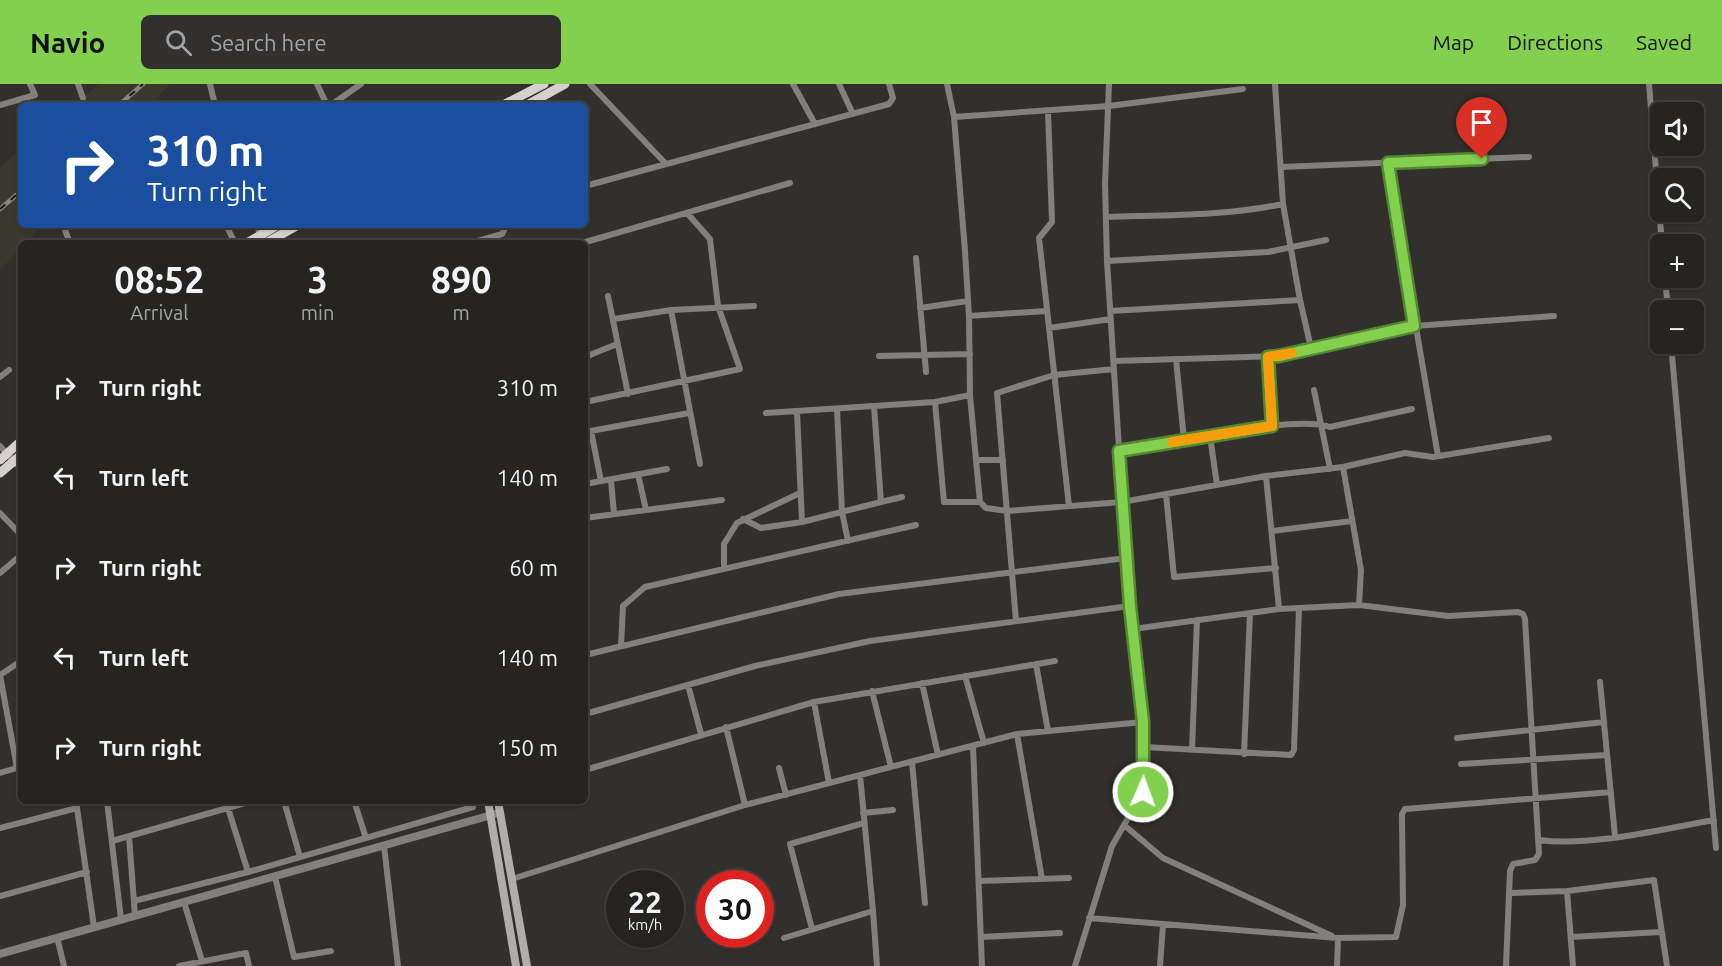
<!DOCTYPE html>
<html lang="en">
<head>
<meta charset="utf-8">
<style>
  body { margin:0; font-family:Ubuntu,sans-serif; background:#31302e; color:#f1f3f6; height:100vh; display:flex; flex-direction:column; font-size:22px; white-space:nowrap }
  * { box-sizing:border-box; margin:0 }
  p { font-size:20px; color:#a3a4a5 }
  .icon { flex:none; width:33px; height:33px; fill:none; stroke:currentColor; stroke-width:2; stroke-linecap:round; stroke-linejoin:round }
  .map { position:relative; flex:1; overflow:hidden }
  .side { position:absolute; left:18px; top:156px; width:570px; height:564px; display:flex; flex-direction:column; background:#252421; border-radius:9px; box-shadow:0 2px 4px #0004,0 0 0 2px #42413f }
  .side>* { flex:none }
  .guide { position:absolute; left:18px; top:18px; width:570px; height:126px; border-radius:9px; box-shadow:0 2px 4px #0004,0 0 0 2px #42413f; background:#1a4fa0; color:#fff; overflow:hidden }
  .tools { position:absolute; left:1650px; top:18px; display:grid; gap:12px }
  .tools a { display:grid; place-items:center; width:54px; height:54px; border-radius:9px; background:#252421; box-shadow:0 2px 4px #0004,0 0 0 2px #42413f; font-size:30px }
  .speed { position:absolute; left:606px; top:786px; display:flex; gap:12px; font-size:30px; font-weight:700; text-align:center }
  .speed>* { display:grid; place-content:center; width:78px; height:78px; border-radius:50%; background:#252421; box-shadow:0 2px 4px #0004,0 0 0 2px #42413f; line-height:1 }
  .speed small { font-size:15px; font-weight:400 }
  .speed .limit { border:9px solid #d22; background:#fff; color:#111 }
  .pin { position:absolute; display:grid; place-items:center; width:51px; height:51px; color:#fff; margin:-62px -26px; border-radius:50% 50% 50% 0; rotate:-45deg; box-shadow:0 0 6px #0007 }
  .pin .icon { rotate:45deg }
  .me { position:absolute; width:66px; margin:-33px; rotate:2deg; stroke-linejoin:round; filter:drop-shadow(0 0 4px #0008) }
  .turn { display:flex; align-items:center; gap:21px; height:126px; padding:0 30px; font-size:27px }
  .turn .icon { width:78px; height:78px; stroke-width:2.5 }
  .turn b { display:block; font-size:42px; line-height:51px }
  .eta { display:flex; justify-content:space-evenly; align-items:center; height:102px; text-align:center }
  .eta b { font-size:36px; font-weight:700; line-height:42px }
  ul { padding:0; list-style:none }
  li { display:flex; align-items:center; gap:18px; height:90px; padding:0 30px }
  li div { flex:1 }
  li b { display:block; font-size:22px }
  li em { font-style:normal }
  header { display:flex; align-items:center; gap:36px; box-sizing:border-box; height:84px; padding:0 30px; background:#83d04e; color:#111 }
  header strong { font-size:28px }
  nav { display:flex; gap:33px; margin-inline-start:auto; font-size:21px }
  .search { width:420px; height:54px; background:#31302e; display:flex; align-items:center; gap:15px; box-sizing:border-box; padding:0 21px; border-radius:9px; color:#a3a4a5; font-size:22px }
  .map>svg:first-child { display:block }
  .built { fill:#3a372d }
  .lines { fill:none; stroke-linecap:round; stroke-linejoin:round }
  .minor { stroke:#82807f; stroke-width:6 }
  .tertiary { stroke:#82807f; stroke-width:8 }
  .secondary { stroke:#b1adac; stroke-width:8 }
  .primary { stroke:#d5d0ce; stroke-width:9 }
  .rail-casing { stroke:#858480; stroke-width:4.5 }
  .rail { stroke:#191816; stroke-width:2; stroke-dasharray:7; stroke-linecap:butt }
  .route-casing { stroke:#558733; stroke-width:15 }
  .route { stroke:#83d04e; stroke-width:10 }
  .slow { stroke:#f59e0b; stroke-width:10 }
</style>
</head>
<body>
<header>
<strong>Navio</strong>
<div class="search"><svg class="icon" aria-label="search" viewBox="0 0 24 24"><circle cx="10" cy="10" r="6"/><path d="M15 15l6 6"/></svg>Search here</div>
<nav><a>Map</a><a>Directions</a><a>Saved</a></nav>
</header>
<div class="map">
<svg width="1722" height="882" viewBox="0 0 1722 882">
  <rect width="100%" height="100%" fill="#31302c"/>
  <path class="built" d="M99,0H170L151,21H74Z
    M21,65V141H42L26,159H21V164L0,186V83Z"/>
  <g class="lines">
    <path class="minor" d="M78,0L83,14
      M210,0L215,21
      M317,0L327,21
      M590,0L666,80
      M793,0L815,40
      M839,0L853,30
      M947,0L954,33L965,167L969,232L970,311L976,376L980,418L986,424L1007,427L1122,418L1266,392L1343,383L1405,369L1433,373L1549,354
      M1275,0L1283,120L1300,216L1311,264
      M1649,0L1662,160
      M0,21L35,11L30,0
      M331,21L361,0
      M1048,27L1052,138L1039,154L1069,422
      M954,33L1109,22L1243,5
      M1388,79L1438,372
      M1281,83L1529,73
      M585,102L889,20L893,14L889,0
      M1106,133C1165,131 1225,132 1283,120
      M226,141L235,159
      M257,141L260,151
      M65,146L70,159
      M471,159L502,150L507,141
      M582,159L790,99
      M916,174L926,288
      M1107,177L1268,168L1326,156
      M1665,194L1668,226
      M608,212L628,310
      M920,224L968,217
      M671,226L700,380
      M1110,227L1300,216
      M969,232L1047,227
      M614,235L671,226L754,222
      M1049,244L1111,235
      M1671,260L1716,764
      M879,272L970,270
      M585,273L617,260
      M1268,273L1272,342
      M1176,275L1184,356
      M1114,277L1279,272L1414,242L1554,232
      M0,293L9,286
      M1314,306L1330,385
      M585,318L740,285L718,222L710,155L687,129
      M935,318L944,418H980
      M837,325L842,428L848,457
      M797,328L802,438L881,418L874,322
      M766,329L935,318L970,311
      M591,347L601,397
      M585,348L689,329
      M1210,352L1217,401
      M0,362L21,385
      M1119,367C1163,360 1295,330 1330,343L1412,325
      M976,376H1003
      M638,390L646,426
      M1266,392L1279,525
      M611,396L614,430
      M585,400L667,385
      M1166,410L1174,493L1276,484
      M881,418L902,413
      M0,429L21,451
      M585,434L722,416
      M743,435L761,444L802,438
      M1272,447L1352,437
      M724,485V460L737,439L800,409
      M0,489L21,471
      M1359,521L1448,532L1518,528L1523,530L1525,535L1539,770L1535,776L1513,780L1510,787L1506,882
      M1016,537L997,309L1054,291L1114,285
      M1133,545L1279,525L1359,521L1361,486L1343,383
      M621,562L623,522L645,503L916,441
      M585,571L839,510L1126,474
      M1036,580L1048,647
      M0,591L17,684
      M0,591L21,577
      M965,592L984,659
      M1600,598L1615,752
      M922,599L938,671
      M688,601L701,650
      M872,607L891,683
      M814,618L829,699
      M585,630L755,582L870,557L1130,522
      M726,643L745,721
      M1017,650L1042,795
      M1457,654L1604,638
      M973,662L982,882
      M1144,663L1291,671L1294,666L1299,524
      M1192,666L1197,536
      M1244,670L1250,529
      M912,678L925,819
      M1461,680L1607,671
      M779,684L786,711
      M585,686L814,618L1055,577
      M0,689L20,683
      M76,717L94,843
      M107,717L121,835
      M284,717L300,773
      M354,717L366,754
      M228,724L248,788
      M863,729L893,726
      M1124,741L1163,774L1332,852
      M0,744L77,724
      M129,752L135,832
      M1539,756C1591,763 1662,745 1714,736
      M112,757L252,717
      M384,762L398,882
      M275,793L294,873L331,867
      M512,795L745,721L1017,650L1143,638
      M979,797L1069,794
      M1567,807L1573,882
      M1510,809L1567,807L1654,796L1667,882
      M0,812L87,788
      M134,817L248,788L473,723L472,717
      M184,818L202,877
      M873,827L877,882
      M1089,834L1338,854L1396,853L1403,821L1402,730L1405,725L1611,708
      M812,845L790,760L864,739
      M57,853L64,882
      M981,853L1060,849
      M1571,853L1661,848
      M784,854L873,827L860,691
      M179,882L246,869L249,882
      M1075,882L1112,762L1143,708L1145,690L1143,638L1126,474L1107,177L1105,99L1109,0
      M1160,882L1163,841
      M1337,882L1338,854"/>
    <path class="tertiary" d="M0,870L495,730"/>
    <path class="secondary" d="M488,717L516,882
      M498,717L527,882"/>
    <path class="primary" d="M503,21L544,0
      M527,21L565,0
      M247,159L278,141
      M266,159L298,141
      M0,376L21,357
      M0,389L21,371"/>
    <g class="rail-casing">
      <path id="rail" d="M119,21L143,0
        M0,125L21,107"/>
    </g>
    <use href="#rail" class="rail"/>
  </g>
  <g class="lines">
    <g class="route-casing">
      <path id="route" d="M1143,708V638L1130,522L1119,367L1272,342L1268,273L1279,272L1414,242L1388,79L1482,75"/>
    </g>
    <use href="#route" class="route"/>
    <path class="slow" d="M1172,358L1272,342L1268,273L1292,269"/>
  </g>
</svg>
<div class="tools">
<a><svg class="icon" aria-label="sound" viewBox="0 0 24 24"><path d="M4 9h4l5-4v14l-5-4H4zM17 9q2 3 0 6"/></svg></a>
<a><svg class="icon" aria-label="search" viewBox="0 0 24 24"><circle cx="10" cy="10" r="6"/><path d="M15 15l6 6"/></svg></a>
<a>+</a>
<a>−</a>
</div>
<div class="speed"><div>22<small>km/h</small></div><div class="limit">30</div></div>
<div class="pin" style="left:1482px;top:75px;background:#d93025"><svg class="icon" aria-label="arrive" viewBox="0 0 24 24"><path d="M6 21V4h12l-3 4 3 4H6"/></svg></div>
<svg class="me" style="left:1143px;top:708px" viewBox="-20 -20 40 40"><circle r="17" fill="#83d04e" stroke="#fff" stroke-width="3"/><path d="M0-11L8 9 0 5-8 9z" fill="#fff"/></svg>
<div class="guide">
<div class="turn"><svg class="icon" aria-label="right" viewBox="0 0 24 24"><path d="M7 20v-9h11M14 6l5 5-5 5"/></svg><div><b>310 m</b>Turn right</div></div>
</div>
<section class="side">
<div class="eta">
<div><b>08:52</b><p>Arrival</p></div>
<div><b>3</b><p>min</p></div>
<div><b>890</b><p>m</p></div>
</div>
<ul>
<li><svg class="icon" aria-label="right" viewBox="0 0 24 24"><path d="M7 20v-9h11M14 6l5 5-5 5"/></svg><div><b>Turn right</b></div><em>310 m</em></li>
<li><svg class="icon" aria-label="left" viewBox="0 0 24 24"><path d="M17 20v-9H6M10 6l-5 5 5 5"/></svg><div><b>Turn left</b></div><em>140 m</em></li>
<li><svg class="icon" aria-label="right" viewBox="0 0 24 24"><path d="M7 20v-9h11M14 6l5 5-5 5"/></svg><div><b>Turn right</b></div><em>60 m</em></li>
<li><svg class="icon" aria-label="left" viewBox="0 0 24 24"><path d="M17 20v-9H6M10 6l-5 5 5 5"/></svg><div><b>Turn left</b></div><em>140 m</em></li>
<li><svg class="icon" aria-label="right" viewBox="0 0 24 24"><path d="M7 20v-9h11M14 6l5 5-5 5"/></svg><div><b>Turn right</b></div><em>150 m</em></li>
</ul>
</section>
</div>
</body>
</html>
